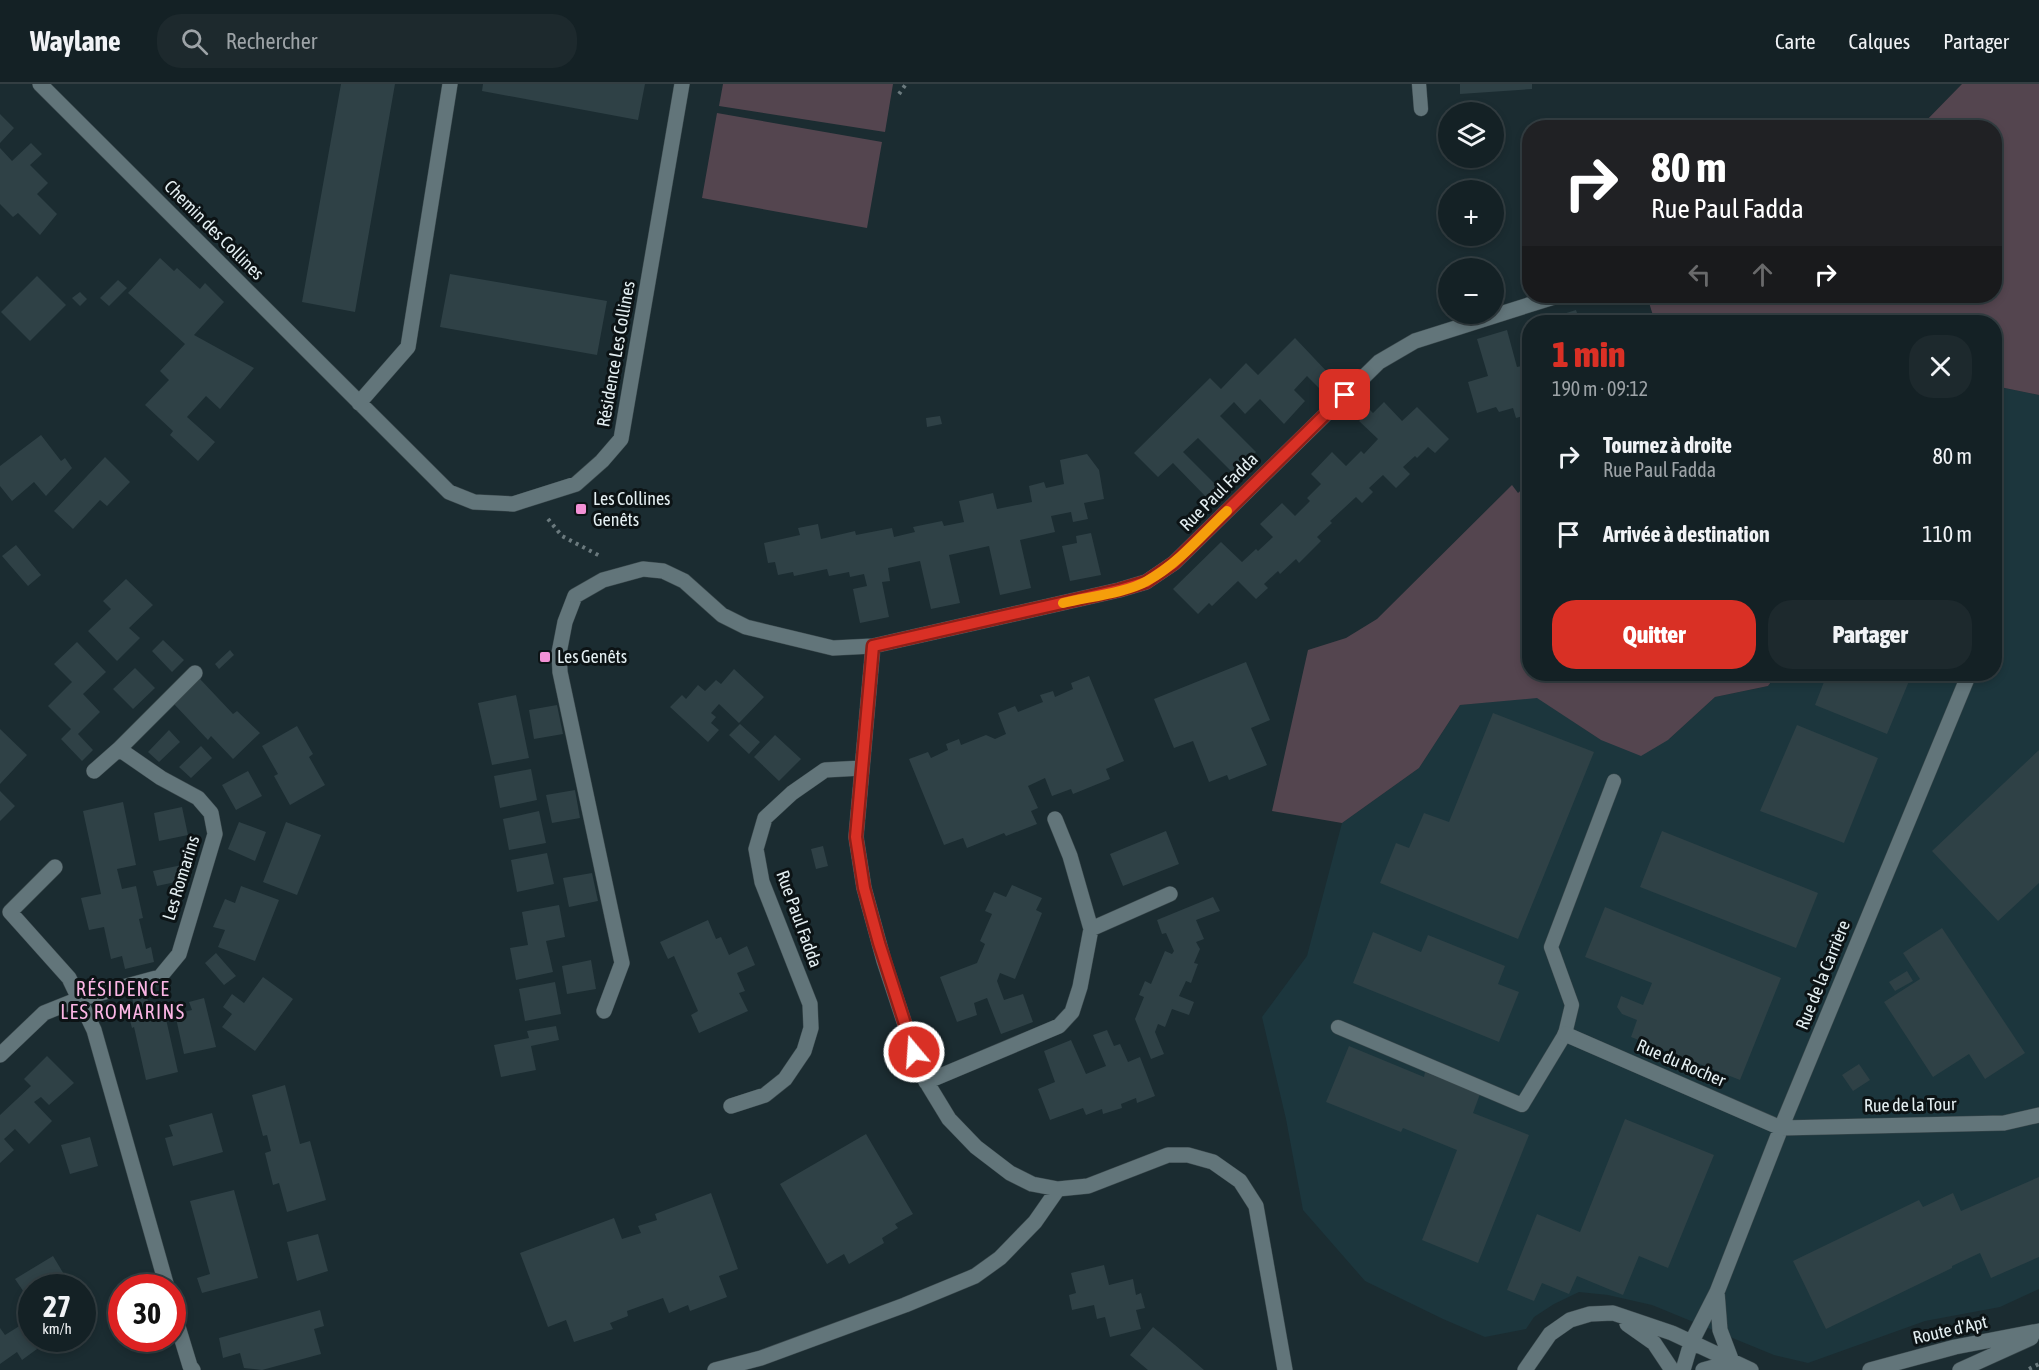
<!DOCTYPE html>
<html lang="fr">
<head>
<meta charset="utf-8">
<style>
  body { margin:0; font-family:"Asap Condensed",sans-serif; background:#1d292d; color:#f1f3f6; height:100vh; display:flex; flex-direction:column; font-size:22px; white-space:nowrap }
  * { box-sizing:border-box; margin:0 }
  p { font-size:20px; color:#9da3a7 }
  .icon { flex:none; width:33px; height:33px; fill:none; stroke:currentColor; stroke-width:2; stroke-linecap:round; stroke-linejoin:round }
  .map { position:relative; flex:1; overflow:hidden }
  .sheet { position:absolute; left:1522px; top:231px; width:480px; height:366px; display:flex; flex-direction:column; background:#142125; border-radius:24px; box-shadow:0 3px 9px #0003,0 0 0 2px #333e42 }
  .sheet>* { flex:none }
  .top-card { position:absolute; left:1522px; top:36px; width:480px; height:183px; border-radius:24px; box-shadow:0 3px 9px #0003,0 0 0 2px #333e42; background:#202124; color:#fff; overflow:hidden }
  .buttons { position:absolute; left:1438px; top:18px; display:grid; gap:12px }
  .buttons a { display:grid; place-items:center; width:66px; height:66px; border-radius:50%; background:#142125; box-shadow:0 3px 9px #0003,0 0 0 2px #333e42; font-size:30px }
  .speed { position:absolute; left:18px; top:1190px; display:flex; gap:12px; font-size:30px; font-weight:700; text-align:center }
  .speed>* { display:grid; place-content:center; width:78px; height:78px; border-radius:50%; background:#142125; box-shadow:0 3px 9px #0003,0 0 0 2px #333e42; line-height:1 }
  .speed small { font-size:15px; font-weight:400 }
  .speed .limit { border:9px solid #d22; background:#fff; color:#111 }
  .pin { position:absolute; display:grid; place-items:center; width:51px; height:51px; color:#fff; margin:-26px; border-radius:12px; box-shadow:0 3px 9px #0006 }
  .me { position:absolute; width:66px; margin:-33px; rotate:342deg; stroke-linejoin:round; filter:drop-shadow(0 0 4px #0008) }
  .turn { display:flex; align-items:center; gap:21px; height:126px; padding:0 30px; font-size:27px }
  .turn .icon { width:78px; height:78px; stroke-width:2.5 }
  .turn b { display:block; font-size:42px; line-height:51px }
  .lanes { display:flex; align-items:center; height:57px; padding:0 30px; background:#0003; justify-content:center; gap:30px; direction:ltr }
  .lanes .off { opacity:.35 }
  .round { display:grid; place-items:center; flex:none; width:63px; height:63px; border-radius:24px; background:#1d292d }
  .summary { display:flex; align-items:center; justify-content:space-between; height:102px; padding:0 30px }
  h1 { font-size:36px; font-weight:800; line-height:45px; color:#d93025 }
  .primary-button { display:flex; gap:12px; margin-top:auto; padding:12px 30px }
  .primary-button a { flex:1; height:69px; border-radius:24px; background:#d93025; color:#fff; font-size:24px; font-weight:800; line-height:69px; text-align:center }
  .primary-button a+a { background:#1d292d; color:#f1f3f6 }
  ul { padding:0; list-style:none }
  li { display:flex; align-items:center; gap:18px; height:78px; padding:0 30px }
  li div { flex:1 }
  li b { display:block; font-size:22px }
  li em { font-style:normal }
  header { display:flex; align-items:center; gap:36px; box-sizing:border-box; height:84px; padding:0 30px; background:#142125; border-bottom:2px solid #333e42 }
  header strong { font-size:28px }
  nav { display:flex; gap:33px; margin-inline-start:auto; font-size:21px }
  .search { width:420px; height:54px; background:#1d292d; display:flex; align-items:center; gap:15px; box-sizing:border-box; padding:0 21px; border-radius:24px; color:#9da3a7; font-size:22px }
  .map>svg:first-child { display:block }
  .built { fill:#1c363d }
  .green { fill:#54454f }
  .building { fill:#2f4146 }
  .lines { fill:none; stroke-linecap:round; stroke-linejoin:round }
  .lane-casing { stroke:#3b494d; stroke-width:15 }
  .street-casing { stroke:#3b494d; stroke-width:16 }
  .secondary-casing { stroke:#3b494d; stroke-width:16 }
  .path { stroke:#6b7a7e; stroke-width:4; stroke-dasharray:3 4.5; stroke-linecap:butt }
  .lane { stroke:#62757a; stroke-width:14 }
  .street { stroke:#62757a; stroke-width:15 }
  .secondary { stroke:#62757a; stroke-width:15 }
  .route-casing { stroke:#8d1f18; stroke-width:15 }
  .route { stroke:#d93025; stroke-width:10 }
  .slow { stroke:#f59e0b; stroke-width:10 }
  .poi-dot { fill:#f391d5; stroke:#0c1315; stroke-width:2 }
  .labels { text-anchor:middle; stroke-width:6; stroke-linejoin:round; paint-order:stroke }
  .street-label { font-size:18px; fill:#e4eff2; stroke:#0c1315 }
  .poi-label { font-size:18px; fill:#e4eff2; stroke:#0c1315; text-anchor:start }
  .neighbourhood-label { font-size:20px; letter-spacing:1.5px; fill:#fbb5e4; stroke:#0c1315 }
</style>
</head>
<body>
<header>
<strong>Waylane</strong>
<div class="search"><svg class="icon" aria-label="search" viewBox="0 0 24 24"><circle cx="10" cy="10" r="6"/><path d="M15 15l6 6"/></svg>Rechercher</div>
<nav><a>Carte</a><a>Calques</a><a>Partager</a></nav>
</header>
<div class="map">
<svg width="2039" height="1286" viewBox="0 0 2039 1286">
  <rect width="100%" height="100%" fill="#1b2c31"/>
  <path class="built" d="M1995,302L2039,311V1205L2000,1223L1925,1237L1808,1279L1774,1271L1652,1221L1608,1211L1579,1208L1554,1220L1534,1233L1526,1245L1485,1253L1443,1235L1365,1197L1303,1126L1286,1035L1262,933L1307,872L1342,739L1419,684L1460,621L1537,613L1601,656H1668L1715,613L1768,602L1777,590H1995Z"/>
  <path class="green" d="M723,0H893L885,48L719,22Z
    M1962,0H2039V311L1995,302V238H1655L1647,212H1995V44L1920,43Z
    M717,29L882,58L867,144L702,114Z
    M1530,398V590H1777L1768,602L1715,613L1668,656L1641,672L1601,656L1537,614L1460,621L1419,684L1342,739L1272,727L1308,566L1346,554L1377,535L1512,401L1518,409Z"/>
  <path class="building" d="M341,0H395L355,228L302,218Z
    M483,0H645L638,36L482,7Z
    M1460,0H1532V5L1460,10Z
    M0,30L14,44L0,59Z
    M31,59L42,70L30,81L48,99L37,110L57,130L40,151L18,129L13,133L0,120V64L12,77Z
    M160,174L174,187L177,184L200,205L205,199L224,218L194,251L254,284L220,325L206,312L187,333L215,358L198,377L170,351L173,347L145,321L169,296L160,287L185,260L128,209Z
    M450,190L607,217L597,271L440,243Z
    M37,192L66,221L30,257L1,228Z
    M118,196L127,204L109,222L100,214Z
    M80,208L87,215L80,222L72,214Z
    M1576,226L1580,238H1562L1560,231Z
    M1507,246L1517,283L1530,280V330L1516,334L1513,324L1499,328L1496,323L1477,329L1468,298L1488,292L1477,255Z
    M1295,254L1331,292L1319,304L1307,292L1294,306L1305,317L1284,340L1260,315L1245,330L1234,318L1220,332L1256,368L1234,390L1198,354L1183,368L1219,404L1208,415L1173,379L1158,393L1134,369L1210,294L1221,305L1246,279L1258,291Z
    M1384,318L1402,337L1417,323L1449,355L1435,369L1428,363L1417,374L1415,372L1403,383L1410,390L1396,404L1383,391L1369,404L1373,408L1362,419L1356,413L1330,437L1332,439L1317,453L1321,457L1299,479L1296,475L1280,490L1278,487L1264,500L1268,504L1256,515L1238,497L1212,522L1209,519L1198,530L1173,505L1221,458L1242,478L1256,465L1258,467L1273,453L1260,440L1282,419L1295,432L1310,417L1307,414L1321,400L1311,390L1332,368L1346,382L1361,367L1364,370L1378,355L1359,337L1370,326L1373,329Z
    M940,332L942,340L927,343L926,334Z
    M41,351L61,377L65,374L72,384L46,412L34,398L12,417L0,402V382Z
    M1087,370L1099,386L1104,415L1084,419L1088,435L1073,438L1071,428L1051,432L1055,448L1020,456L1031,504L1000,511L989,462L949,471L960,519L931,525L920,477L888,484L890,497L882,498L889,533L860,539L853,505L867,502L864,490L850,493L849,488L829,492L827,485L794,492L793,488L778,491L775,478L768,479L764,459L800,451L798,444L818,440L821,455L855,447L856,451L892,444L894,453L915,448L913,443L942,437L944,442L964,438L959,417L993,409L997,425L1032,418L1029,402L1044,398L1046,404L1064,400L1060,376Z
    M105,373L130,398L107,422L100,416L73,445L54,427Z
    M1091,449L1101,491L1070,497L1062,462L1077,459L1076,452Z
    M16,461L41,491L28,502L2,472Z
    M126,495L153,521L129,544L140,554L117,577L88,547L111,525L103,517Z
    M163,556L184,576L172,588L152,567Z
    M77,558L106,588L83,610L100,628L78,650L93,666L82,677L61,655L71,645L48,622L72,598L54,580Z
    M230,566L234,571L219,585L215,580Z
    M1246,578L1270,636L1251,644L1267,681L1229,696L1227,691L1209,698L1193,657L1174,664L1154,615Z
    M135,584L155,604L133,625L113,605Z
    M734,585L764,613L739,639L719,620L711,629L716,633L711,639L719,646L708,658L670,623L682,611L686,615L698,601L705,607L716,596L721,600Z
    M1827,590H1912L1887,650L1815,621Z
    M1089,592L1124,677L1106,685L1110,695L1073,710L1071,705L1052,712L1045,694L1028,702L1038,724L1031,727L1037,740L1006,752L1004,749L967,764L963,754L944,761L909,675L928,668L931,674L948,666L946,660L959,655L961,661L986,651L995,655L1006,650L998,629L1015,622L1018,628L1043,618L1040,611L1053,607L1055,613L1073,605L1071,599Z
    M200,595L233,630L237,627L260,649L233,675L211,652L208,656L174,620Z
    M516,611L529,674L492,681L478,619Z
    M557,621L563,650L534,655L529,626Z
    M1493,629L1594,668L1518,855L1380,799L1396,759L1409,764L1424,729L1449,738Z
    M740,640L760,658L749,670L729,651Z
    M1797,641L1878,674L1844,759L1760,727Z
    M297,642L313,670L309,673L325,701L290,721L274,692L278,690L262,662Z
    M0,645L27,671L0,700Z
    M169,646L180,658L159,678L148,668Z
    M775,651L801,675L779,697L754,673Z
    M201,662L212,674L191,694L179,683Z
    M2039,666V799L1998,837L1932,767Z
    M531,685L537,716L500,724L494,692Z
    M248,687L262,712L236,726L222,701Z
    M575,706L580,734L552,739L546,711Z
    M0,707L15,722L0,737Z
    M123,718L136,781L117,785L122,805L136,802L143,834L139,835L146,865L151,863L154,878L125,885L122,872L111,875L104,843L89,846L81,814L101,810L83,727Z
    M182,723L188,751L159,757L154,729Z
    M539,727L546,759L509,766L503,735Z
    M239,738L266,748L255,777L228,765Z
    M286,738L321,751L297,811L263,798Z
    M1166,747L1179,780L1123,802L1110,770Z
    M1662,747L1818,809L1796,864L1640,803Z
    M823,762L828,782L816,785L811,765Z
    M547,769L554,800L517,808L511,776Z
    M182,781L185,796L157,802L153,787Z
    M592,789L598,817L569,823L563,794Z
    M1012,801L1042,814L1036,826L1042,829L1015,895L1000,889L997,897L1004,916L1023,910L1033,938L1001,950L987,914L974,919L977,931L957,938L940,893L977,879L985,860L980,857L992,830L985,827L994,808L1006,813Z
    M241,802L279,816L255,877L218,863L225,846L213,843L225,815L235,819Z
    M1213,813L1220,827L1196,836L1204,855L1196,858L1200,865L1194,879L1198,880L1191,899L1186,897L1179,912L1194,918L1189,931L1172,925L1165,943L1158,940L1155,948L1164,970L1151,975L1135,935L1144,913L1139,911L1145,897L1151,900L1165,867L1172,870L1174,867L1166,849L1162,850L1157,836Z
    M559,821L565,853L546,857L553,888L516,896L510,864L528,861L522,828Z
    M1605,823L1781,894L1740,996L1631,953L1637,936L1622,930L1617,923L1621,912L1643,921L1652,899L1585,873Z
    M708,836L716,855L721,853L729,871L747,862L755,881L737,889L745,907L739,909L748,927L699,949L691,931L698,927L674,872L668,875L660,858Z
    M1942,844L2025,969L1985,995L1969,970L1933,993L1884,918L1920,895L1903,869Z
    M1373,848L1421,868L1428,851L1505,882L1498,900L1519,908L1499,958L1353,899Z
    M216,869L236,892L224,901L205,879Z
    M591,876L596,905L567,910L562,882Z
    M1907,887L1913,897L1895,907L1889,898Z
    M263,893L293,915L255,967L222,943L232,930L223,923L232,910L244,919Z
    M555,898L561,930L525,937L519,905Z
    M146,909L153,938L166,935L178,988L146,996L134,943L132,944L128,929L135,927L132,913Z
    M204,914L216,963L184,970L175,930L192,926L189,918Z
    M556,942L559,956L531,962L536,986L501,993L494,961L529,954L527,947Z
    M1107,946L1114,962L1120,960L1128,978L1140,973L1155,1012L1137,1019L1136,1014L1121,1020L1122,1024L1103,1030L1102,1025L1086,1031L1083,1024L1050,1036L1038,1005L1055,998L1044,967L1071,956L1086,990L1106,982L1093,951Z
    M1349,962L1424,993L1425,988L1480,1010L1473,1029L1529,1051L1478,1179L1422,1156L1457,1066L1403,1044L1401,1048L1326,1018Z
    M47,972L74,999L49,1021L41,1013L34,1018L52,1037L29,1060L15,1045L4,1055L14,1066L0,1079V1031L31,1002L24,995Z
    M1859,980L1870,996L1853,1007L1842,991Z
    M285,1001L300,1060L310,1057L326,1116L287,1128L279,1099L273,1101L265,1069L271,1067L267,1051L263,1052L252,1011Z
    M212,1029L223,1068L173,1082L165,1054L173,1052L169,1041Z
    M1625,1035L1714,1071L1668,1184L1639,1172L1623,1211L1577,1192L1569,1210L1542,1199L1534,1217L1507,1206L1537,1130L1580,1148Z
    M866,1050L913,1130L895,1140L898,1144L882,1154L884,1159L849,1180L844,1170L827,1180L780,1100Z
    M90,1053L98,1082L70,1090L61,1061Z
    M2039,1093V1173L1991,1194L1980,1169L1952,1182V1184L1826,1245L1793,1177L1919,1116L1923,1123L1953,1109L1961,1127Z
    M234,1106L258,1194L202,1209L197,1194L210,1190L190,1117Z
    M711,1109L738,1185L719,1192L727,1213L690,1227L688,1221L669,1229L663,1214L627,1227L628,1232L610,1239L613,1245L574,1258L566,1236L548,1243L520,1169L614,1134L622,1155L641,1149L638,1142L657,1136L655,1130Z
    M318,1150L328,1187L297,1197L287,1158Z
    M53,1172L71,1202L32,1203V1220L15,1195Z
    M1104,1181L1109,1201L1133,1195L1136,1211L1141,1209L1145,1224L1136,1226L1141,1245L1110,1253L1105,1233L1097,1235L1094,1221L1072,1226L1069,1211L1076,1209L1071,1189Z
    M320,1226L324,1242L314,1245L321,1270L262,1286L244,1284L240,1269L223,1274L219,1254Z
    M21,1241L37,1265L22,1276L17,1268L0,1280V1244L5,1251Z
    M1153,1243L1175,1261L1204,1286H1148L1130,1271Z"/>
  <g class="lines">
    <g class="lane-casing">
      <path id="lane" d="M1419,0L1421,25
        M1338,943L1522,1021L1565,950L1572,921L1551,863L1614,697"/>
    </g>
    <g class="street-casing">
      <path id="street" d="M40,0L449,408L474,418L513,420L576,400L602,377L621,355L682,0
        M359,319L408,263L450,0
        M873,562L856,753L864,804L884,877L921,989L949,1035L976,1063L1010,1089L1032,1100L1058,1105L1088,1102L1168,1071H1188L1213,1078L1240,1097L1256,1122L1285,1286
        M94,687L119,665L195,589
        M1055,735L1070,772L1091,845
        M55,783L10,828L69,894L94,946L167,1203
        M604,927L622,879L560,588L559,569L565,538L575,512L603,496L643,485L663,487L684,497L722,531L746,543L833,564L873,562L1119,506L1146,498L1174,479L1379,278L1415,257L1557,212
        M1565,950L1781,1044L2004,1039L2039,1031
        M0,971L44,929L79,915L160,893L179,870L215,750L211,729L198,714L161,694L119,665
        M926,998L1059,942L1072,928L1080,903L1091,845L1170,810
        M731,1022L765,1011L785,995L804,967L811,944L810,920L762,798L756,765L765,734L792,709L825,686L862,684
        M1717,1208L1720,1246L1734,1283
        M172,1223L190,1282L193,1286
        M1627,1240L1654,1259L1672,1286
        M715,1286L761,1274L905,1221L975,1192L1000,1174L1035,1138L1058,1105
        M1525,1286L1550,1250L1570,1236L1590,1230L1613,1229L1672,1249L1751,1286
        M1683,1286L1691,1259L1717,1208L1781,1044L1969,590
        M1703,1286L1732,1278"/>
    </g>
    <g class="secondary-casing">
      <path id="secondary" d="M1870,1286L1955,1263L2039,1247
        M1960,1286L2031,1254"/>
    </g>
    <path class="path" d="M899,10L906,0
      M548,435L562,452L600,472
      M2029,1285L2039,1280"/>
    <use href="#lane" class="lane"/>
    <use href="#street" class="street"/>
    <use href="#secondary" class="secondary"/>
  </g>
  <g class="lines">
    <g class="route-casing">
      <path id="route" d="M914,968L879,859L864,804L856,753L873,562L1119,506L1146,498L1174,479L1345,311"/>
    </g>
    <use href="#route" class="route"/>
    <path class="slow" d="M1063,519C1087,513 1126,509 1147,497C1178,480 1202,451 1227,427"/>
  </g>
  <g class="poi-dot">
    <rect x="575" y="419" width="12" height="12" rx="3"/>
    <rect x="539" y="567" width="12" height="12" rx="3"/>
  </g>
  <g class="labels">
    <g class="street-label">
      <text transform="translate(214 146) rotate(45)" y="6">Chemin des Collines</text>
      <text transform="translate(616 270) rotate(-80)" y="6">Résidence Les Collines</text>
      <text transform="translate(1219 408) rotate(-45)" y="6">Rue Paul Fadda</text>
      <text transform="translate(181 794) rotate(-73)" y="6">Les Romarins</text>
      <text transform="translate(799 835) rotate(70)" y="6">Rue Paul Fadda</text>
      <text transform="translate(1823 891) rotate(-68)" y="6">Rue de la Carrière</text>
      <text transform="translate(1681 979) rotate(23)" y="6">Rue du Rocher</text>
      <text transform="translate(1910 1021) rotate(-1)" y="6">Rue de la Tour</text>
      <text transform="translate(1950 1246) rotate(-13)" y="6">Route d'Apt</text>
    </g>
    <g class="poi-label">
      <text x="593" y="421">Les Collines<tspan x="593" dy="21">Genêts</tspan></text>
      <text x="557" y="579">Les Genêts</text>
    </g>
    <g class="neighbourhood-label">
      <text x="123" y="912">RÉSIDENCE<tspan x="123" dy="23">LES ROMARINS</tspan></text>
    </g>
  </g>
</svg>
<div class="buttons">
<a><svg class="icon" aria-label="layers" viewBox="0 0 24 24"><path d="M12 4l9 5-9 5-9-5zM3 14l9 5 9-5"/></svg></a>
<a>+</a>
<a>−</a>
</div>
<div class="speed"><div>27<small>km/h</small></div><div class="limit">30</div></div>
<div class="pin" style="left:1345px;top:311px;background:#d93025"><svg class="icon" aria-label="arrive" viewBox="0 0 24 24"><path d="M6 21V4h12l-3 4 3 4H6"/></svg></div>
<svg class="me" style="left:914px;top:968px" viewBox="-20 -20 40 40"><circle r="17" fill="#d93025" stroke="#fff" stroke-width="3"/><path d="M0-11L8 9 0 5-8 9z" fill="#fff"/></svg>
<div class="top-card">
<div class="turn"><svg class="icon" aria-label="right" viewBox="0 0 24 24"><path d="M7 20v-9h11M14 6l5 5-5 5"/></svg><div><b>80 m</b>Rue Paul Fadda</div></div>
<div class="lanes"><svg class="icon off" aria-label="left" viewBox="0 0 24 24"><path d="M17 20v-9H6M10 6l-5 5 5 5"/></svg><svg class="icon off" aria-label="ahead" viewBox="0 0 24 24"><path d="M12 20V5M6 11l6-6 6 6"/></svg><svg class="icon" aria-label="right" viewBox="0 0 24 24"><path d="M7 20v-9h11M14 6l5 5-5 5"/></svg></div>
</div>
<section class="sheet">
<div class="summary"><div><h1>1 min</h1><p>190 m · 09:12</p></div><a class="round"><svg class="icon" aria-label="close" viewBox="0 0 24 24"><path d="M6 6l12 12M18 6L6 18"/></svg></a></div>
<ul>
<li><svg class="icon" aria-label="right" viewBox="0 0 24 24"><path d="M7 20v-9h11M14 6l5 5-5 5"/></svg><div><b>Tournez à droite</b><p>Rue Paul Fadda</p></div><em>80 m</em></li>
<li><svg class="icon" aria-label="arrive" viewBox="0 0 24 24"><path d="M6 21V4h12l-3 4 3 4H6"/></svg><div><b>Arrivée à destination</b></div><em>110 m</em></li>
</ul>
<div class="primary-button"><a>Quitter</a><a>Partager</a></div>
</section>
</div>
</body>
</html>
